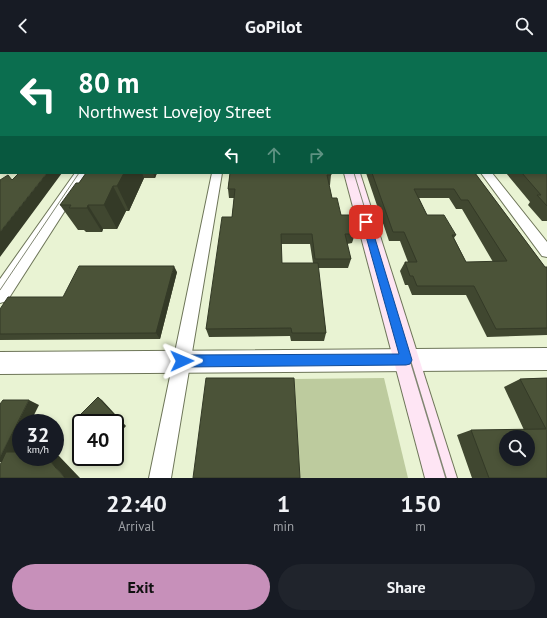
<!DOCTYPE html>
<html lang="en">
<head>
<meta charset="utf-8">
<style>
  body { margin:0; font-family:"PT Sans",sans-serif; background:#20242c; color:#f1f3f6; height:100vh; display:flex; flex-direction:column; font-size:15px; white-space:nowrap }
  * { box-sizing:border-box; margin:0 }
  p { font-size:13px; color:#9ea1a6 }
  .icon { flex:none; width:22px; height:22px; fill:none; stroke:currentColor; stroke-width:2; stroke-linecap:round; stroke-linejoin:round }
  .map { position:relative; height:426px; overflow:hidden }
  .side { display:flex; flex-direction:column; background:#171b24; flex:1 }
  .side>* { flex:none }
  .guide { position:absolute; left:0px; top:0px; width:547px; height:122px; box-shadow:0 2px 6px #0003; background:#0b6e4f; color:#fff; overflow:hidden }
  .buttons { position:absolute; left:499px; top:378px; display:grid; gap:8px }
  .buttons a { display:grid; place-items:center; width:36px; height:36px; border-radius:50%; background:#171b24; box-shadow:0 2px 6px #0003; font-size:20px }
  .speed { position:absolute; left:12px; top:362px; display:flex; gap:8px; font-size:20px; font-weight:700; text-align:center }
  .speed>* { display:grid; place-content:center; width:52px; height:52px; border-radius:50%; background:#171b24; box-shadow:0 2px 6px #0003; line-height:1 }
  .speed small { font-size:10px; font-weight:400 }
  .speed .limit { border:2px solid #111; border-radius:6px; background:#fff; color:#111 }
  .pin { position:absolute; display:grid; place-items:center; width:34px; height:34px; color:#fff; margin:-17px; border-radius:8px; box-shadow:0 2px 6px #0006 }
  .me { position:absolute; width:44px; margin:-22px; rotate:89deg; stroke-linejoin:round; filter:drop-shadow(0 0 3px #0008) }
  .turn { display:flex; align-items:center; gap:14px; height:84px; padding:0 12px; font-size:18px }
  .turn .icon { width:52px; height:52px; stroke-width:2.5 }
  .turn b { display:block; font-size:28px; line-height:34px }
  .lanes { display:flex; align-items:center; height:38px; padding:0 12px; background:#0003; justify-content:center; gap:20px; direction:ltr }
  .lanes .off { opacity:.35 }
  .eta { display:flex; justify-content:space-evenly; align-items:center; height:68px; text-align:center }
  .eta b { font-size:24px; font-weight:700; line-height:28px }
  .primary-button { display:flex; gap:8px; margin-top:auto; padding:8px 12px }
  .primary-button a { flex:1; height:46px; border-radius:24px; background:#c790ba; color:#111; font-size:16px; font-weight:700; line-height:46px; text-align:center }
  .primary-button a+a { background:#20242c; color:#f1f3f6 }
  header { display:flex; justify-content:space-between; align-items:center; height:52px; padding:0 12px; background:#171b24; font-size:18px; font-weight:700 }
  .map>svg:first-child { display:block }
  .green { fill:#bdcb9e }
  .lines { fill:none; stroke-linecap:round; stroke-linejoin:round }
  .minor-casing { stroke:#6d7558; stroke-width:2 }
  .tertiary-casing { stroke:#6d7558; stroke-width:2 }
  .secondary-casing { stroke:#6d7558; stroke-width:2 }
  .minor { fill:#fff; fill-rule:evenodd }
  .tertiary { fill:#fff; fill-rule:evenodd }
  .secondary { fill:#fee5f4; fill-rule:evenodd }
  .tram-far1 { stroke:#808672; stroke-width:1 }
  .tram { stroke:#808672; stroke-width:1.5 }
  .wall { fill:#404730; fill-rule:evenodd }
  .shaded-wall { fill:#343a27 }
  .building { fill:#4b5338; stroke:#343a27; fill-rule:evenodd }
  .route { fill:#1a73e8; stroke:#114b97 }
</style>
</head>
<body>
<header><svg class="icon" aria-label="back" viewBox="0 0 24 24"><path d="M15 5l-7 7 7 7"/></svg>GoPilot<svg class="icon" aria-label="search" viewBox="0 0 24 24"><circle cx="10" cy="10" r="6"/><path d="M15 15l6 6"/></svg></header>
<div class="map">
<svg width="547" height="426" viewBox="0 0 547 426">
  <rect width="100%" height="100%" fill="#e9f3d3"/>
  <path class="green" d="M384,326L408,426H297L293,327Z"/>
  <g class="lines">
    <g class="minor-casing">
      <path id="minor" d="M236,0H242V1H236Z
        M1,71V77L0,78V72Z
        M212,121H222L171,426H149Z
        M481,121H492L547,190V205L542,204Z"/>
    </g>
    <g class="tertiary-casing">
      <path id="tertiary" d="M159,0H167V1H159Z
        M75,121H89L7,249L0,251V227Z
        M547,296V318L0,322V300Z"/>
    </g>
    <g class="secondary-casing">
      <path id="secondary" d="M344,121H360L457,426H425Z"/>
    </g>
    <use href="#minor" class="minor"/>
    <use href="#tertiary" class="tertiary"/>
    <use href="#secondary" class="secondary"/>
    <path class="tram-far1" d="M354,121L406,292
      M0,238L79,121"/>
    <path class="tram" d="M405,291L446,426"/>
  </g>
  <path class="wall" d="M0,0H154V1H1V66H0Z
    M186,0H215V1H186Z
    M547,0V169H542L528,153L530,150L506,121H546V1Z
    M1,83V116L0,117V84Z
    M86,121H157L155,126H144L129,159H126L117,177H103L102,180H86L84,178H78L60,153L79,131Z
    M230,121L331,123L330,133H329L332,146L341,163L355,182L352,191L347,192L351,207L348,216H318L326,281L324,289H291L290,284L209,285L206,277L232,165L234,146H229L228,137ZM281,192H310L313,211H282Z
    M366,121H475L545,215H547V283L487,285L466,243H412L408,233H405L400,219L405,210H408L400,189H389ZM419,146H449L456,157H462L493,210H466L454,186L456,183L427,163Z
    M177,220L160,287L0,288V257L63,245Z
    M547,326V426H472L457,383L471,378H524L504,335L520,327Z"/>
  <path class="shaded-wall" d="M147,0H154V1H146Z
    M0,111L1,112V116L0,117Z
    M47,121H62L0,205V180Z
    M124,121H142L144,126L129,159L117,134Z
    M153,121H157L155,126Z
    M113,134L126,159L117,177L104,153Z
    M88,153L103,177L102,180L87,156Z
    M174,214L177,220L160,287L156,281Z
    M98,345L102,348L126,374L115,386V380Z
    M29,348L39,353L30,371H21V390L10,412L0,410V405Z
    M55,403L59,404L80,426H65L46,405H55Z"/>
  <path class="building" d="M0,0H147L146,1H1V57H0Z
    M245,0H547V63H546V1H245Z
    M546,67L547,68V154L537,143H541L522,121H546Z
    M1,83V105H0V84Z
    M19,121H47L0,180V128L8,123L12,128Z
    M86,121H124L117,134H113L104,153H88L87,156H69L71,153H60L76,131H79Z
    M230,121H331V123H327L332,146H337L341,163H350L355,182H345L351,207H315L312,182H281L282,211H318L326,281H292L291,276L206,277L222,165H232L235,137H228Z
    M372,121H475L545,215H547V276L496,277L474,234H417L413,224H410L405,210H417L404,180H393ZM414,137H454L461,148H468L507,209L466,210L452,183H456L444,163H427Z
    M79,214H174L156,281L0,282V257L8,245H63Z
    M206,326H294L300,426H193Z
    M547,326V426H489L471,378L546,377L520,327ZM506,385H528V407H506Z
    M98,345L123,372L115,380V371H88L80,363Z
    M3,348H29L0,405V352Z
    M6,400H21V405H46L65,426H0V413Z"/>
  <path class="route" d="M363,168H369L370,170L412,308L410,312L406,313L182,315L177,313L176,309L177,305L182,303L399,302L362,170Z"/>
</svg>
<div class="buttons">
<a><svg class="icon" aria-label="search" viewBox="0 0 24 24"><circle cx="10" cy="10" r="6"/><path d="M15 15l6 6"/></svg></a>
</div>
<div class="speed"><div>32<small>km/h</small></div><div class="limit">40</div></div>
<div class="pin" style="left:366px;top:170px;background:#d93025"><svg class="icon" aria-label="arrive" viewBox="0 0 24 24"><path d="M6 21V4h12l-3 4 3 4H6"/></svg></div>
<svg class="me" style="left:182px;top:309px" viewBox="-20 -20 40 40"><path d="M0-17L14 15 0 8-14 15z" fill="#1a73e8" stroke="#fff" stroke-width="4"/></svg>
<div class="guide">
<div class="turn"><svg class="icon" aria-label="left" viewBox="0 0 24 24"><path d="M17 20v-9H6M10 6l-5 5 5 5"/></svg><div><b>80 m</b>Northwest Lovejoy Street</div></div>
<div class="lanes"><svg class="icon" aria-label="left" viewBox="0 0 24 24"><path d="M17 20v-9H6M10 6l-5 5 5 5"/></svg><svg class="icon off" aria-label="ahead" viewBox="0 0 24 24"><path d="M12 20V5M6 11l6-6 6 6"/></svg><svg class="icon off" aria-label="right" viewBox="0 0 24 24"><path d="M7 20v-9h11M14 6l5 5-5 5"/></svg></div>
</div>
</div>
<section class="side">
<div class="eta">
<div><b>22:40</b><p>Arrival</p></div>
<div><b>1</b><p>min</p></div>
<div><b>150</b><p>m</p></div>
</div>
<div class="primary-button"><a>Exit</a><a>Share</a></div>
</section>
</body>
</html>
